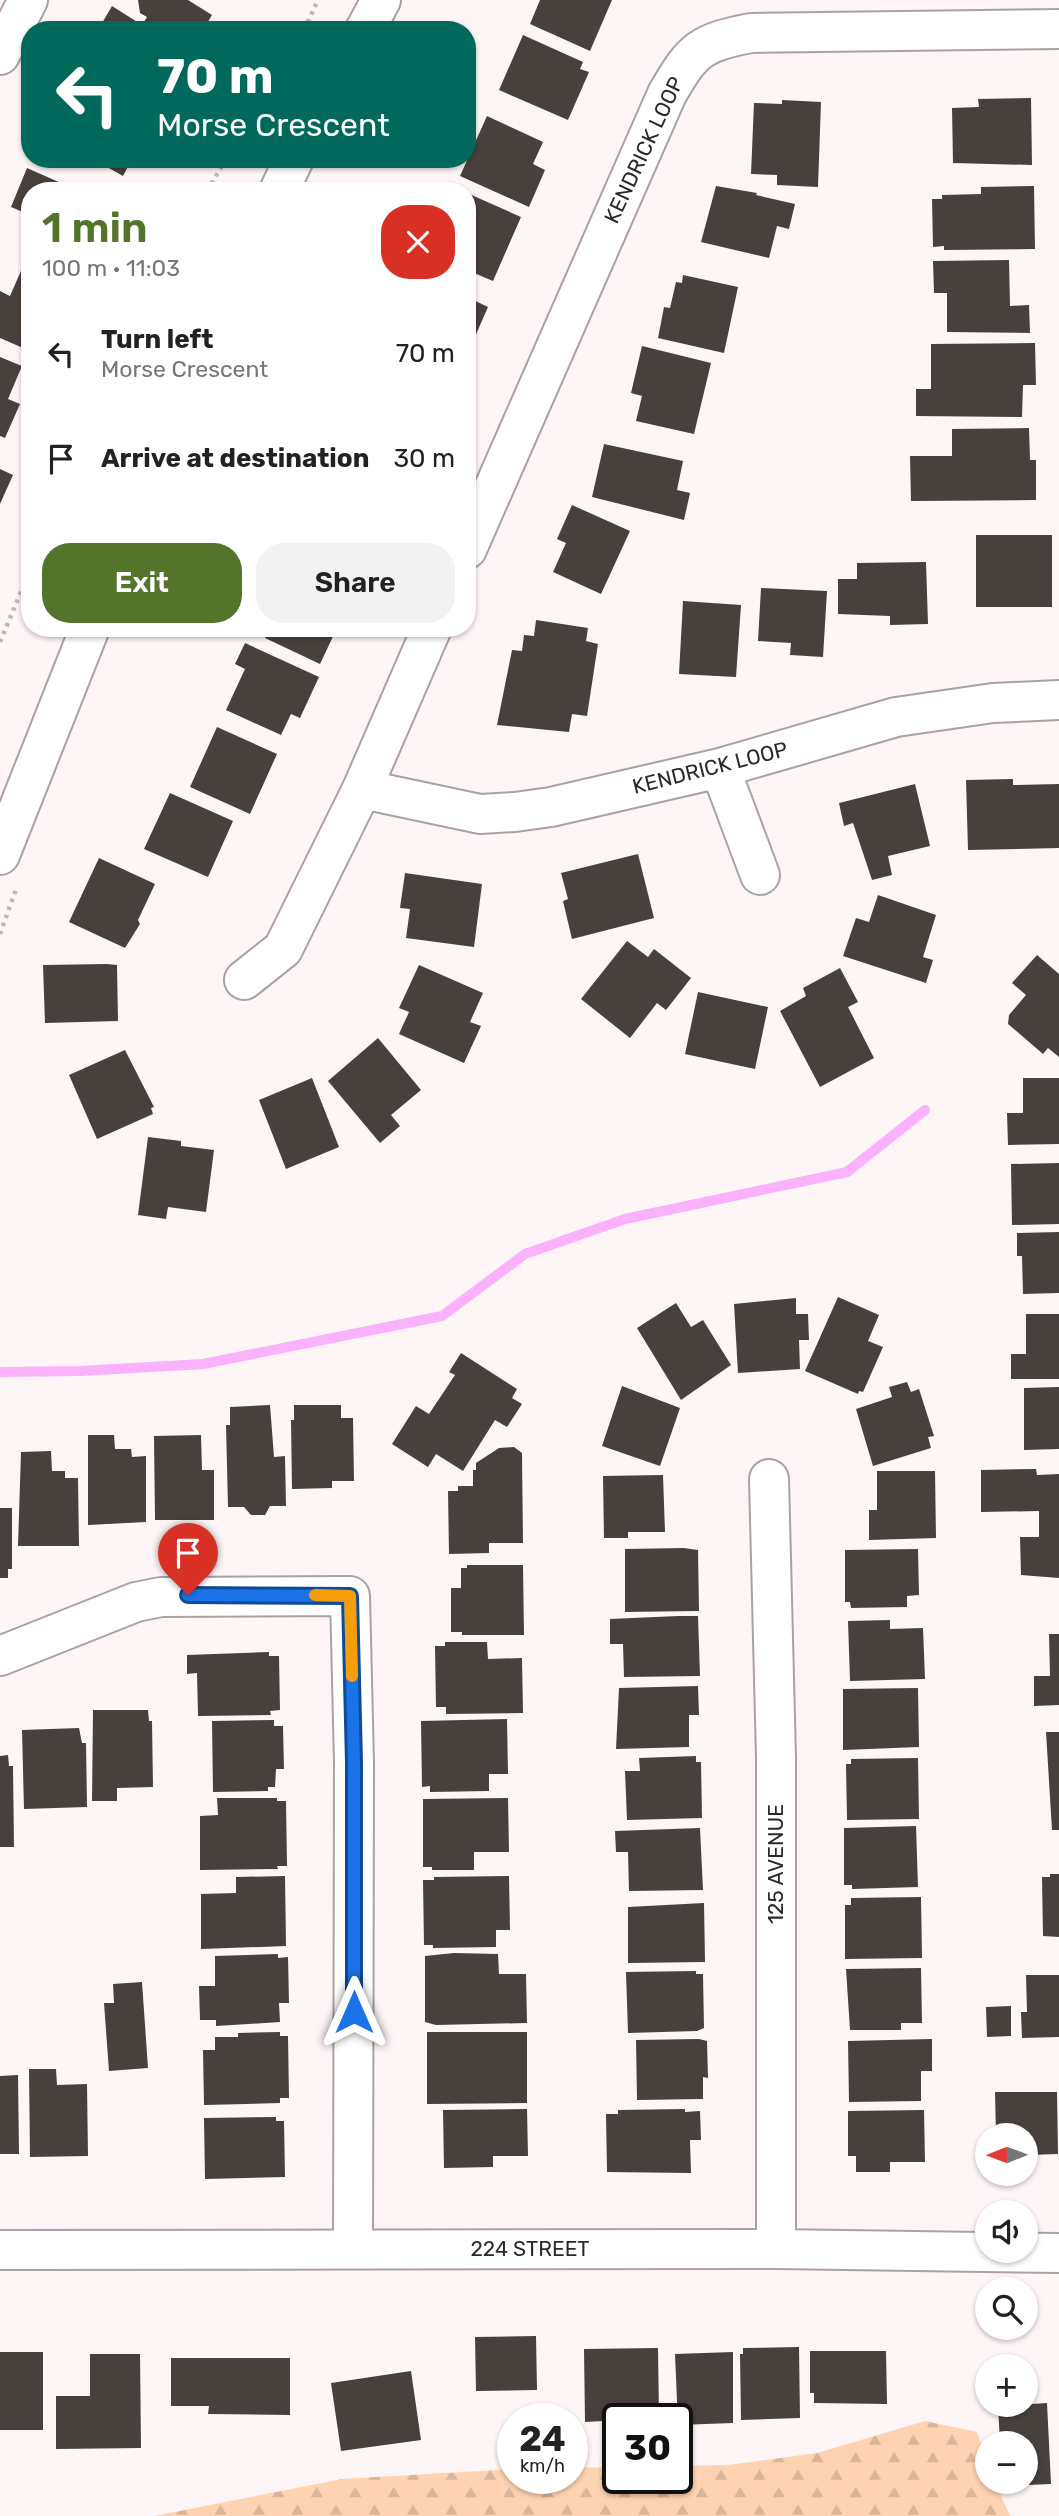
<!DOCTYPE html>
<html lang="en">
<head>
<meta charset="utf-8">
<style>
  body { margin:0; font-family:Rubik,sans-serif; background:#f2f2f2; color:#222; height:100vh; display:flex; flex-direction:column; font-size:26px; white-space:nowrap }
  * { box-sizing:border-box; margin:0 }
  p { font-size:23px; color:#767676 }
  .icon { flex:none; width:38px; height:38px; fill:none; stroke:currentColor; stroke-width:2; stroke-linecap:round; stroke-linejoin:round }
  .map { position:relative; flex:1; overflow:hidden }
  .panel { position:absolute; left:21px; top:182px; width:455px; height:455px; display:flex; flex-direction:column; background:#fff; border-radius:28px; box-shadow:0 2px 5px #0004 }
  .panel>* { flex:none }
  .banner { position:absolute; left:21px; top:21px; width:455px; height:147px; border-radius:28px; box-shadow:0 2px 5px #0004; background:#00695c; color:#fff; overflow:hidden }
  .needle { width:46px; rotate:269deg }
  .buttons { position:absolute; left:975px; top:2123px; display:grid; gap:14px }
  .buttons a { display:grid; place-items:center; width:63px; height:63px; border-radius:50%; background:#fff; box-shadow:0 2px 5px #0004; font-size:35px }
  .speed { position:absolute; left:497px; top:2403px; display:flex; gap:14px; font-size:35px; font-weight:700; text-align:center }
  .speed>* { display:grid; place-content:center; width:91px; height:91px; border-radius:50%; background:#fff; box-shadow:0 2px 5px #0004; line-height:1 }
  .speed small { font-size:18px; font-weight:400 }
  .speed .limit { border:4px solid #111; border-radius:10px; background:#fff; color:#111 }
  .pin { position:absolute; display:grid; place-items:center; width:60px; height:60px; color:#fff; margin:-72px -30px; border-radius:50% 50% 50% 0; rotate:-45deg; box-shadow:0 0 7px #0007 }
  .pin .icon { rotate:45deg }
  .me { position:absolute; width:77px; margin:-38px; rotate:0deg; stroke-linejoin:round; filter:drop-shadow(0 0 5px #0008) }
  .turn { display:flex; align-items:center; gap:24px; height:147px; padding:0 21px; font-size:32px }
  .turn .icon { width:91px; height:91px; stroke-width:2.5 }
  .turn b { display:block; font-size:49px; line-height:60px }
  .round { display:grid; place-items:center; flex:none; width:74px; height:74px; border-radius:28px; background:#f2f2f2 }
  .headline { display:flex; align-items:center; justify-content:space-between; height:119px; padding:0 21px }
  h1 { font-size:42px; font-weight:600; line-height:52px; color:#53742a }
  .button { display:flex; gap:14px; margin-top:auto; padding:14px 21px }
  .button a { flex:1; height:80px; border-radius:28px; background:#53742a; color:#fff; font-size:28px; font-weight:600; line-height:80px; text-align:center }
  .button a+a { background:#f2f2f2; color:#222 }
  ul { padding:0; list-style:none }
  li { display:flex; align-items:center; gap:21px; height:105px; padding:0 21px }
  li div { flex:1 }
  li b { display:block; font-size:26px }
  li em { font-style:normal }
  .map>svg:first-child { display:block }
  .forest { fill:url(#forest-firs) }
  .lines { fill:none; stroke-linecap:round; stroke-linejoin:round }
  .stream { stroke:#f9b2fb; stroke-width:10 }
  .building { fill:#48403d }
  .minor-casing { stroke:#aba1a2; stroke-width:42 }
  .tertiary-casing { stroke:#aba1a2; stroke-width:42 }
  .secondary-casing { stroke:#aba1a2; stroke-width:42 }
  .path { stroke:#beb6b7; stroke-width:4.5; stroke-dasharray:3.5 5; stroke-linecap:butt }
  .minor { stroke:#fff; stroke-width:38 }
  .tertiary { stroke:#fff; stroke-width:38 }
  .secondary { stroke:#fff; stroke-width:38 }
  .route-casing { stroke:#114b97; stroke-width:18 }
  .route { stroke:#1a73e8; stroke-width:12 }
  .slow { stroke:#f59e0b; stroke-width:12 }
  .labels { text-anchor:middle; stroke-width:7; stroke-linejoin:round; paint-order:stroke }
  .street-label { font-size:21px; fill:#2d2929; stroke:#fff }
</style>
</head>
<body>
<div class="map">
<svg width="1059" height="2516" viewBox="0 0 1059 2516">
  <defs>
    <pattern id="forest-firs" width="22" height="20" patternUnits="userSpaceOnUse" patternTransform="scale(1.75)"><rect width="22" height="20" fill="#ffd3b2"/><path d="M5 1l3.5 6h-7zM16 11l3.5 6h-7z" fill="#dbb599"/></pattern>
  </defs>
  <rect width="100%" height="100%" fill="#fef5f6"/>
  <path class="forest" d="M925,2421L977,2432L987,2461V2482H995L1010,2516H154L342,2479L513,2469V2478H572V2468L618,2467V2478H677V2466L728,2465L817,2453Z"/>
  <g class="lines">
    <path class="stream" d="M0,1372L80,1371L203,1364L442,1316L525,1254L625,1219L847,1172L925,1110"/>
  </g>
  <path class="building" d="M138,0H188L212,15L203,30H98L112,6L142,25L147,17L140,13Z
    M540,0H612L590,51L530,24Z
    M523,35L583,62L580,69L589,72L568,120L499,90Z
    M1031,98L1032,165L953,163L952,108L979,107L978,99Z
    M782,100L821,102L818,187L777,185V175L751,174L754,103L782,104Z
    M487,116L543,142L533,164L545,170L529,207L460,176Z
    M93,159H132L123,176Z
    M27,168L79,191H30V215L11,207Z
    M716,186L757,193L756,195L795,204L789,229L777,226L769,258L701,242Z
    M1034,186L1035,249L944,250V246L933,247L932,199H942V195L981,194V187Z
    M467,193L521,217L493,281L467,270Z
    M28,255L30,256V351L0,338V291L10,296Z
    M1009,260L1010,306L1029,305L1030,333L947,332V293H934L933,261Z
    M683,275L738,287L724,353L658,338L664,307L670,308L676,282L682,283Z
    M467,297L488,307L474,339L467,335Z
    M1035,343L1036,385H1023L1022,417L916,416V389H931V344Z
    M642,346L711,363L694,434L636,421L642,396L631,393Z
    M0,357L22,366L8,399L20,404L5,438L0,436Z
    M1029,428L1030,460H1036V500L911,501L910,456H952V429Z
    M604,444L683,461L677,490L690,493L684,520L592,497Z
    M0,469L13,475L0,504Z
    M572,505L630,531L601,594L553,572L566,543L557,539Z
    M976,535H1052V607H976Z
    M926,562L928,624L890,625V616L838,614V579H857V563Z
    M761,588L827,591L823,657L790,655L791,643L758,641Z
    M683,601L741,605L736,677L679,674Z
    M536,620L588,628L586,641L598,644L587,716L572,714L569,732L497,725L512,650L522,651L524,635L534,636Z
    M269,628H337L320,664L265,638Z
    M245,643L319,677L300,718L291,714L281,735L226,710L245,669L235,664Z
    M217,727L277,754L250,814L190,787Z
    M1013,779V785L1059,784V848L968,850L966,780Z
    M915,784L930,846L888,856L892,875L872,880L853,823L844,826L839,803Z
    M170,793L233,821L208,877L144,849Z
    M638,854L654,918L572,939L563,901L568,899L561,873Z
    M99,858L155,884L138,920L140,924L125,948L69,922Z
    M405,873L482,884L474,947L406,938L410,909L400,908Z
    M878,895L936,915L923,957L933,960L926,983L843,956L856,918L869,922Z
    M627,941L648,957L654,949L691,978L666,1010L657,1003L630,1038L581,999Z
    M1037,955L1059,974V1057L1048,1048L1043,1054L1008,1024L1009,1015L1026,995L1012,983Z
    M107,964L117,965L118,1021L45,1023L43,965Z
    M419,965L483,993L470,1022L481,1026L464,1063L399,1034L409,1012L399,1008Z
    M840,968L858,1002L848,1007L874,1058L820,1087L780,1011L806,996L803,988Z
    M698,992L768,1007L755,1069L685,1054Z
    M378,1038L421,1090L391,1115L400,1126L380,1143L328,1081Z
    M125,1050L154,1107L151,1108L153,1114L97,1139L69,1075Z
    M312,1078L339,1147L286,1169L259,1100Z
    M1023,1078H1059V1144L1008,1145L1007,1113H1023Z
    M148,1137L181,1141V1146L214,1150L206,1212L168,1207L166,1219L138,1215Z
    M1059,1163V1224L1012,1225L1011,1164Z
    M1059,1232V1293L1023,1294L1022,1256H1017V1233Z
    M838,1297L879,1315L868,1341L883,1347L863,1392L859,1391L858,1394L805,1371Z
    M796,1298V1314H808L809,1340H799L800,1369L738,1373L734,1304Z
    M676,1303L691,1327L703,1320L731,1365L681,1400L637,1328Z
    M1026,1314H1059V1379H1011V1354H1026Z
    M461,1353L517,1389L512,1398L522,1404L507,1427L495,1420L463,1471L436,1454L428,1467L392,1444L416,1406L429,1414L455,1375L449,1372Z
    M907,1382L911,1392L919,1389L934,1436L928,1437L931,1448L873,1466L856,1409L892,1397L889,1387Z
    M622,1386L680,1408L660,1466L602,1446Z
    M1059,1387V1449L1024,1450V1388Z
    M270,1405L274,1457L285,1456L286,1506H270L265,1515H251L244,1507H228L226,1425H230V1407Z
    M294,1405H341V1418H353L354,1481H332V1488L292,1489L291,1420H294Z
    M88,1435H114L115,1449H131L132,1457L146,1456V1522L88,1525Z
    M201,1435L202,1470H214V1520H155L154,1436Z
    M514,1447L522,1453L523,1543H489V1553L449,1554L448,1491H458V1486H473V1470H476V1463L499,1448Z
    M51,1451L52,1471H65V1478H78L79,1546H18L21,1452Z
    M1036,1469L1037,1475L1059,1474V1578L1021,1575L1020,1537H1039V1511L981,1512V1470Z
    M877,1471H935L936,1538L869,1540V1510H877Z
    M663,1475L665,1532H628V1538H604L603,1476Z
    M0,1508H12V1569H8V1578H0Z
    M684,1548L698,1550L699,1611L625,1612V1549Z
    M918,1549L919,1595L907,1596V1607L851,1608L850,1602H845V1550Z
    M467,1565H523L524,1635H462V1632H451V1588H461V1568H467Z
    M678,1616H698L700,1676L624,1677L623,1644H610V1619Z
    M890,1620V1629L923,1628L925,1679L850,1681L848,1621Z
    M1049,1634H1059V1705L1034,1706V1676H1050Z
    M445,1642H487L488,1659L522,1658L523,1713L446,1714V1707H436L435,1646H445Z
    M269,1652V1656H279L280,1710L270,1711L271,1715L198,1716L197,1673L187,1674V1655Z
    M698,1686L699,1715H689V1747L616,1749L619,1688Z
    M918,1688L919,1747L843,1750V1689Z
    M93,1710H148L149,1721H152L153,1787L117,1788V1801H92Z
    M507,1719L508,1774H489V1791L430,1792V1786L422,1787L421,1721Z
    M274,1720V1726H283L284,1769H276L275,1787H268V1791L213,1792L212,1721Z
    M79,1728L82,1743H86L87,1807L24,1809L22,1730Z
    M1046,1732H1059V1830H1052Z
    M8,1755L9,1766H13L14,1847H0V1756Z
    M696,1756V1762H701L702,1818L627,1820L625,1771H640L639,1758Z
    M918,1758L919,1819L847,1820L846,1764H851V1759Z
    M217,1798H277V1801H286L287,1866H277L278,1869L200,1870V1816L218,1815Z
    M508,1798L509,1852H474V1870H432V1867H423V1799Z
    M916,1826L918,1887L852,1889V1885H844V1828Z
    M700,1828L703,1890L629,1891L628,1852H616L615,1831Z
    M1050,1874H1059V1937L1043,1936L1042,1877H1050Z
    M285,1876L286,1946L201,1949V1894L236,1893V1877Z
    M509,1876L510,1930H496V1947L433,1948V1945H424L423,1880H434V1877Z
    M921,1897L922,1958L845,1959V1905H851V1898Z
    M704,1903L705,1962L628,1963V1907Z
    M454,1953L498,1954L499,1974H526L527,2023L436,2025L425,2022V1956Z
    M278,1954V1958L288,1957L289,2003H279L280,2022L216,2026V2020H200L199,1986H215V1956Z
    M921,1968L922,2023H901V2030H850L846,1969Z
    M696,1971V1974H703L704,2028L697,2031L628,2033L626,1972Z
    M1026,1975H1059V2037L1022,2038L1021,2012H1027Z
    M142,1982L148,2068L109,2071L104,2003H114L113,1984Z
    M1011,2006V2036L987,2037L986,2007Z
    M280,2032V2036H288L289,2098H280V2103L204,2105L203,2050H215V2037H238V2033Z
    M427,2032H527V2103L427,2104Z
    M699,2039L707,2041L708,2078L703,2077V2099L637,2100L636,2040Z
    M932,2039V2071H921V2101L849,2102L848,2041Z
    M29,2069H56L57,2085L87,2084L88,2156L30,2157Z
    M18,2075L19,2154H0V2076Z
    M995,2092H1057L1058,2154L1029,2155V2161H1026V2135H996Z
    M527,2109L528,2156H493V2167L444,2168L443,2110Z
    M685,2109V2112L700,2111L701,2140H690L691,2173L607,2172L606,2114H618V2110Z
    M924,2110L925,2162H890V2172H856V2156H848V2111Z
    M276,2117V2121H284L285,2177L205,2179L204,2118Z
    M536,2336L537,2390L476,2391L475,2337Z
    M799,2347L800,2418L741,2420L740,2354H743V2348Z
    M658,2348L659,2418L585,2422L584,2349Z
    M810,2351H886L887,2404L814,2403V2393H810Z
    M0,2352H43V2430H0Z
    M733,2352V2423L678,2425L675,2354Z
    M90,2354H140L141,2448L56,2449V2396H90Z
    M171,2358H290V2415L208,2414L209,2406H171Z
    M411,2371L421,2440L341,2451L331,2383Z
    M1047,2403L1051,2484L1002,2486V2482H1026V2443H1000L998,2406Z"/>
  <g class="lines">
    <g class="minor-casing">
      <path id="minor" d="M0,55L28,0
        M467,549L667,94C693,49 700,43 751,33L1059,29
        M720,768L760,875
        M362,789L480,814L515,812L551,807L720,768L896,717L993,703L1059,700
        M244,980L283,949L362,789L432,628
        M769,1479L776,1758V2249
        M0,1656L136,1602L161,1597L350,1596L354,1763L353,2249"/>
    </g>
    <g class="tertiary-casing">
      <path id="tertiary" d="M0,2250L776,2249L1059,2253"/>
    </g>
    <g class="secondary-casing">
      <path id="secondary" d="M365,30L381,0
        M279,191L294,159
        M0,855L90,628"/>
    </g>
    <path class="path" d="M304,30L318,0
      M207,191L226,159
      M0,642L30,570
      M0,934L16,889"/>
    <use href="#minor" class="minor"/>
    <use href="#tertiary" class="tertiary"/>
    <use href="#secondary" class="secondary"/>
  </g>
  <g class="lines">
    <g class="route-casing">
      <path id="route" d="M188,1595L350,1596L354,1763V2012"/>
    </g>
    <use href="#route" class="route"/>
    <path class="slow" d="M315,1595L350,1596L352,1676"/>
  </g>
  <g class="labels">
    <g class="street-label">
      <text transform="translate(644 150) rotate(-65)" y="7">KENDRICK LOOP</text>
      <text transform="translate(710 768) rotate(-14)" y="7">KENDRICK LOOP</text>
      <text transform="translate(776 1864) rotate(-90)" y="7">125 AVENUE</text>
      <text x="530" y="2256">224 STREET</text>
    </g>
  </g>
</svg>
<div class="buttons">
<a><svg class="needle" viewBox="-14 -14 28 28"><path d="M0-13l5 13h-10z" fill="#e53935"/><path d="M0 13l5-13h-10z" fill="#767676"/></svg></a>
<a><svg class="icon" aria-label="sound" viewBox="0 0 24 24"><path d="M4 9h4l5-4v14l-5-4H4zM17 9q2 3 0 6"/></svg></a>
<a><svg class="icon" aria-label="search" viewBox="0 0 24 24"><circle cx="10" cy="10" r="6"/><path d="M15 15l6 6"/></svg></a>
<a>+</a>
<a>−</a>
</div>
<div class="speed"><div>24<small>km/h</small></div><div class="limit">30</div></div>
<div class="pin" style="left:188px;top:1595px;background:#d93025"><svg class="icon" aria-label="arrive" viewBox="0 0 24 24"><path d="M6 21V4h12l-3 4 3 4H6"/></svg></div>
<svg class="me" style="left:354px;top:2012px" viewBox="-20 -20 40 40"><path d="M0-17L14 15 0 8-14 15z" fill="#1a73e8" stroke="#fff" stroke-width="4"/></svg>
<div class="banner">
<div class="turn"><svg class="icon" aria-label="left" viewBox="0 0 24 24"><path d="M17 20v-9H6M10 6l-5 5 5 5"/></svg><div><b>70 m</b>Morse Crescent</div></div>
</div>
<section class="panel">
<div class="headline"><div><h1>1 min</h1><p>100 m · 11:03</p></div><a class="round" style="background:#d93025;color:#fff"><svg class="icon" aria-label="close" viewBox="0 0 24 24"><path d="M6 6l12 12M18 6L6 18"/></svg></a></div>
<ul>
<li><svg class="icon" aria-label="left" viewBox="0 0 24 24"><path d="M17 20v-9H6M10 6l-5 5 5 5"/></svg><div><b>Turn left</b><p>Morse Crescent</p></div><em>70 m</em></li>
<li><svg class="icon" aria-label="arrive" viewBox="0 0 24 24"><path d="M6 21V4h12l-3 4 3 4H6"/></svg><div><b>Arrive at destination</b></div><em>30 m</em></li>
</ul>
<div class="button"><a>Exit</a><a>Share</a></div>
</section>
</div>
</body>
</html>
